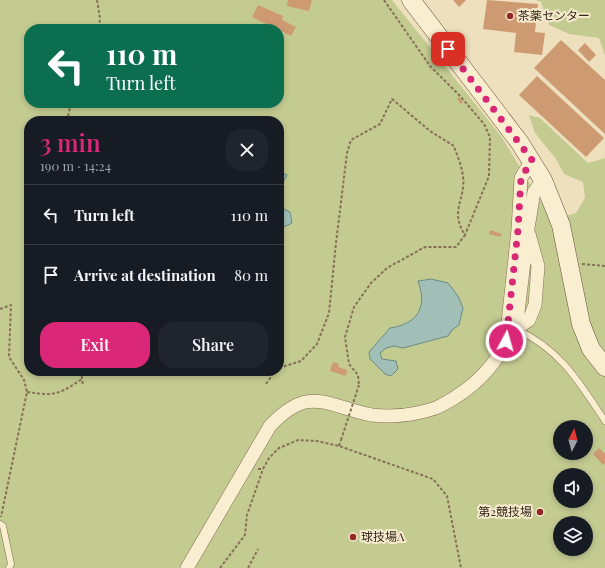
<!DOCTYPE html>
<html lang="en">
<head>
<meta charset="utf-8">
<style>
  body { margin:0; font-family:"Playfair Display","Noto Sans JP",serif; background:#20242c; color:#f1f3f6; height:100vh; display:flex; flex-direction:column; font-size:15px; white-space:nowrap }
  * { box-sizing:border-box; margin:0 }
  p { font-size:13px; color:#9ea1a6 }
  .icon { flex:none; width:22px; height:22px; fill:none; stroke:currentColor; stroke-width:2; stroke-linecap:round; stroke-linejoin:round }
  .map { position:relative; flex:1; overflow:hidden }
  .sheet { position:absolute; left:24px; top:116px; width:260px; height:260px; display:flex; flex-direction:column; background:#171b24; border-radius:16px; box-shadow:0 2px 6px #0003 }
  .sheet>* { flex:none }
  .guide { position:absolute; left:24px; top:24px; width:260px; height:84px; border-radius:16px; box-shadow:0 2px 6px #0003; background:#0b6e4f; color:#fff; overflow:hidden }
  .needle { width:26px; rotate:6deg }
  .fabs { position:absolute; left:553px; top:420px; display:grid; gap:8px }
  .fabs a { display:grid; place-items:center; width:40px; height:40px; border-radius:50%; background:#171b24; box-shadow:0 2px 6px #0003; font-size:20px }
  .pin { position:absolute; display:grid; place-items:center; width:34px; height:34px; color:#fff; margin:-17px; border-radius:8px; box-shadow:0 2px 6px #0006 }
  .me { position:absolute; width:44px; margin:-22px; rotate:6deg; stroke-linejoin:round; filter:drop-shadow(0 0 3px #0008) }
  .turn { display:flex; align-items:center; gap:14px; height:84px; padding:0 16px; font-size:18px }
  .turn .icon { width:52px; height:52px; stroke-width:2.5 }
  .turn b { display:block; font-size:28px; line-height:34px }
  .round { display:grid; place-items:center; flex:none; width:42px; height:42px; border-radius:16px; background:#20242c }
  .headline { display:flex; align-items:center; justify-content:space-between; height:68px; padding:0 16px }
  h1 { font-size:24px; font-weight:600; line-height:30px; color:#db2777 }
  .button { display:flex; gap:8px; margin-top:auto; padding:8px 16px }
  .button a { flex:1; height:46px; border-radius:16px; background:#db2777; color:#fff; font-size:16px; font-weight:600; line-height:46px; text-align:center }
  .button a+a { background:#20242c; color:#f1f3f6 }
  ul { padding:0; list-style:none }
  li { display:flex; align-items:center; gap:12px; height:60px; padding:0 16px; border-top:1px solid #363941 }
  li div { flex:1 }
  li b { display:block; font-size:15px }
  li em { font-style:normal }
  .map>svg:first-child { display:block }
  .green { fill:#c3cb91; fill-rule:evenodd }
  .water { fill:#a1bfb7; stroke:#688c84 }
  .building { fill:#cd9a72 }
  .lines { fill:none; stroke-linecap:round; stroke-linejoin:round }
  .lane-casing { stroke:#867056; stroke-width:7 }
  .street-casing { stroke:#867056; stroke-width:14 }
  .secondary-casing { stroke:#67513a; stroke-width:19 }
  .path { stroke:#867056; stroke-width:2; stroke-dasharray:3 2; stroke-linecap:butt }
  .lane { stroke:#f9eed0; stroke-width:6 }
  .street { stroke:#f9eed0; stroke-width:13 }
  .secondary { stroke:#f9eed0; stroke-width:18 }
  .path-bridge { stroke:#867056; stroke-width:2; stroke-dasharray:3 2; stroke-linecap:butt }
  .route { stroke:#db2777; stroke-width:7; stroke-dasharray:0 12.6 }
  .poi-dot { fill:#952726; stroke:#f5eacd; stroke-width:1.5 }
  .labels { text-anchor:middle; stroke-width:4; stroke-linejoin:round; paint-order:stroke }
  .poi-label { font-size:12px; fill:#35281b; stroke:#f5eacd; text-anchor:start }
</style>
</head>
<body>
<div class="map">
<svg width="605" height="568" viewBox="0 0 605 568">
  <rect width="100%" height="100%" fill="#eee0bd"/>
  <path class="green" d="M0,0H392L501,136L552,220L576,213L585,198L583,182L564,174L556,159L535,133L529,115L540,118L588,163L605,158V568H0ZM29,29H279V103H29ZM29,121H279V371H29ZM560,427H586V453H560ZM560,475H586V501H560ZM560,523H586V549H560Z
    M536,0H605V56L599,38L569,34L549,25L541,2Z"/>
  <path class="water" d="M279,172L287,175L280,188L282,208L290,212L292,223L286,226L279,227Z
    M431,279L448,283L458,296L463,308L459,325L452,330L448,336L403,348L394,346L386,348L380,353L382,359L396,361L398,369L391,376L385,374L370,359L369,352L390,328C417,324 428,308 418,281Z"/>
  <path class="building" d="M288,0H312L309,11L287,6Z
    M453,0H466L459,7Z
    M487,0L538,4L535,32L545,33L542,55L514,52L516,33L483,29Z
    M258,5L283,16L282,20L296,27L291,36L252,17Z
    M561,40L605,80V134L534,68Z
    M585,43L596,55L589,62L578,50Z
    M537,76L604,138L586,157L519,95Z
    M459,97L463,102L461,104L457,99Z
    M490,230L502,234L500,237L489,234Z
    M333,362L339,364L338,367L347,370L346,376L330,371Z
    M599,448L605,454V463L603,465L593,454Z"/>
  <g class="lines">
    <g class="lane-casing">
      <path id="lane" d="M516,329C561,350 579,382 605,421
        M0,524L3,526L11,564L9,568"/>
    </g>
    <g class="street-casing">
      <path id="street" d="M516,329L529,320L535,305L538,266L529,234
        M506,341L518,230L521,178L532,160
        M187,568L270,426C309,384 326,406 372,415C387,417 402,416 417,413C424,411 432,410 438,407C458,397 476,384 490,367C500,355 505,342 516,329L528,228L534,192L543,180"/>
    </g>
    <g class="secondary-casing">
      <path id="secondary" d="M411,0L520,143L543,180L561,225L581,324L591,349L605,367"/>
    </g>
    <path class="path" d="M97,0L100,18L99,29
      M384,0L430,66L460,96L484,124L490,137L489,176L465,235
      M67,121L71,103
      M582,264L605,266
      M0,309L11,305L9,357L24,380L27,392L1,517
      M279,368L301,361L317,344L329,313L336,243L347,153L351,140L380,124L392,99L430,131L454,146C457,156 462,166 463,177C466,199 449,211 465,235L456,247H425L387,268L371,283L354,307L345,337L349,364L358,375L359,385
      M81,371L83,386
      M266,384L275,371
      M27,392C55,396 58,395 82,379
      M339,446L341,440
      M258,469H263L269,458L279,448L298,440L317,441L339,446L433,479L447,496L461,568
      M220,568L245,535L247,515L263,469
      M248,568L258,549"/>
    <use href="#lane" class="lane"/>
    <use href="#street" class="street"/>
    <use href="#secondary" class="secondary"/>
    <path class="path-bridge" d="M341,440L359,385"/>
  </g>
  <g class="lines">
    <path class="route" d="M448,49L532,160L521,178L518,230L506,341"/>
  </g>
  <g class="poi-dot">
    <circle cx="510" cy="16" r="4"/>
    <circle cx="540" cy="512" r="4"/>
    <circle cx="353" cy="537" r="4"/>
  </g>
  <g class="labels">
    <g class="poi-label">
      <text x="518" y="20">茶薬センター</text>
      <text x="532" y="516" text-anchor="end">第2競技場</text>
      <text x="361" y="541">球技場A</text>
    </g>
  </g>
</svg>
<div class="fabs">
<a><svg class="needle" viewBox="-14 -14 28 28"><path d="M0-13l5 13h-10z" fill="#e53935"/><path d="M0 13l5-13h-10z" fill="#9ea1a6"/></svg></a>
<a><svg class="icon" aria-label="sound" viewBox="0 0 24 24"><path d="M4 9h4l5-4v14l-5-4H4zM17 9q2 3 0 6"/></svg></a>
<a><svg class="icon" aria-label="layers" viewBox="0 0 24 24"><path d="M12 4l9 5-9 5-9-5zM3 14l9 5 9-5"/></svg></a>
</div>
<div class="pin" style="left:448px;top:49px;background:#d93025"><svg class="icon" aria-label="arrive" viewBox="0 0 24 24"><path d="M6 21V4h12l-3 4 3 4H6"/></svg></div>
<svg class="me" style="left:506px;top:341px" viewBox="-20 -20 40 40"><circle r="17" fill="#db2777" stroke="#fff" stroke-width="3"/><path d="M0-11L8 9 0 5-8 9z" fill="#fff"/></svg>
<div class="guide">
<div class="turn"><svg class="icon" aria-label="left" viewBox="0 0 24 24"><path d="M17 20v-9H6M10 6l-5 5 5 5"/></svg><div><b>110 m</b>Turn left</div></div>
</div>
<section class="sheet">
<div class="headline"><div><h1>3 min</h1><p>190 m · 14:24</p></div><a class="round"><svg class="icon" aria-label="close" viewBox="0 0 24 24"><path d="M6 6l12 12M18 6L6 18"/></svg></a></div>
<ul>
<li><svg class="icon" aria-label="left" viewBox="0 0 24 24"><path d="M17 20v-9H6M10 6l-5 5 5 5"/></svg><div><b>Turn left</b></div><em>110 m</em></li>
<li><svg class="icon" aria-label="arrive" viewBox="0 0 24 24"><path d="M6 21V4h12l-3 4 3 4H6"/></svg><div><b>Arrive at destination</b></div><em>80 m</em></li>
</ul>
<div class="button"><a>Exit</a><a>Share</a></div>
</section>
</div>
</body>
</html>
